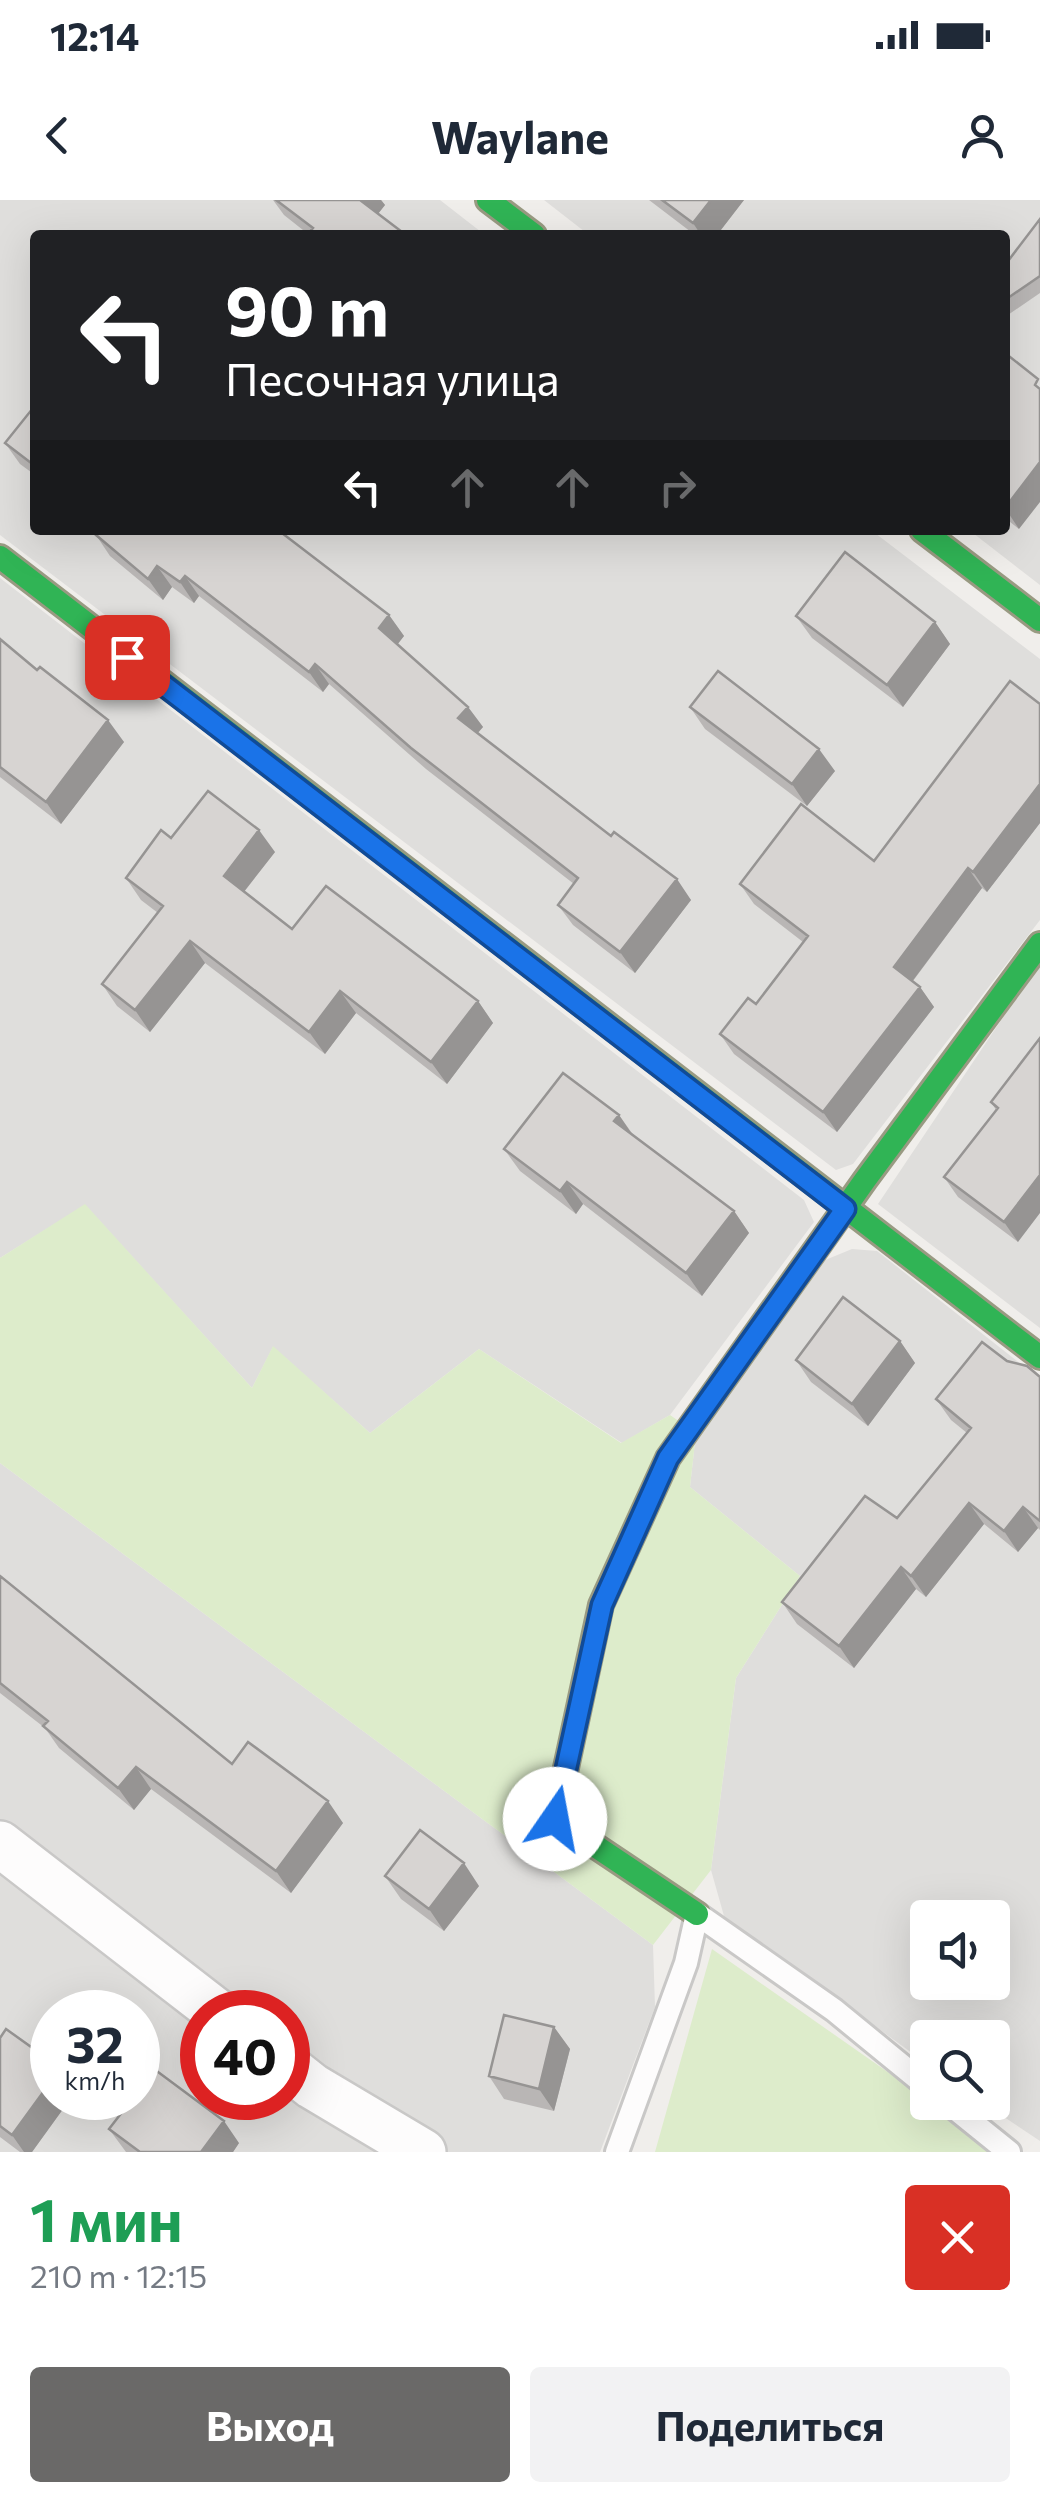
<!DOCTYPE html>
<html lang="ru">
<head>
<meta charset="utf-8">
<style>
  body { margin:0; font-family:Commissioner,sans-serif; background:#f2f2f3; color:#1f2937; height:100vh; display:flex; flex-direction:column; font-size:38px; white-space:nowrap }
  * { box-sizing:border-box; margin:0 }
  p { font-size:32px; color:#747a83 }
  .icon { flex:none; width:55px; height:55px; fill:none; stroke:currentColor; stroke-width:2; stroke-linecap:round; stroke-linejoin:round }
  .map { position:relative; height:1952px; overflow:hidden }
  .details { display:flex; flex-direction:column; background:#fff; flex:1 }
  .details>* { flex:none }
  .guide { position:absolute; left:30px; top:30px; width:980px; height:305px; border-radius:10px; box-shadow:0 10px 40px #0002; background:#202124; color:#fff; overflow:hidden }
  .controls { position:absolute; left:910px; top:1700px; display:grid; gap:20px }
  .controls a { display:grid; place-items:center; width:100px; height:100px; border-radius:10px; background:#fff; box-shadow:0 10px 40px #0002; font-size:50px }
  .speed { position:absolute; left:30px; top:1790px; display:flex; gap:20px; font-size:50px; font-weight:700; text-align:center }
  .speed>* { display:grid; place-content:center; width:130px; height:130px; border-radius:50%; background:#fff; box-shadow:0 10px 40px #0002; line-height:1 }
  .speed small { font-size:25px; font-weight:400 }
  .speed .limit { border:15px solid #d22; background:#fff; color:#111 }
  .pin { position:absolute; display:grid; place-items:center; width:85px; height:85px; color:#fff; margin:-42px; border-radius:20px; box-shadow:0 5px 15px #0006 }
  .me { position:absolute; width:110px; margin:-55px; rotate:12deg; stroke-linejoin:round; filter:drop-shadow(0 0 8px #0008) }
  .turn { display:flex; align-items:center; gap:35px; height:210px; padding:0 30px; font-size:45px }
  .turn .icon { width:130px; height:130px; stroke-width:2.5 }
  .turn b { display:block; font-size:70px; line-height:85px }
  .lanes { display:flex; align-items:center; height:95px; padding:0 30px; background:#0003; justify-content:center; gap:50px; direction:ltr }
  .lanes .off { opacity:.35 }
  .round { display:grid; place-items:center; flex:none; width:105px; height:105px; border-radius:10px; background:#f2f2f3 }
  .summary { display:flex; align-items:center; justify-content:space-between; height:170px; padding:0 30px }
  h1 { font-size:60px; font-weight:700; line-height:75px; color:#1e9e55 }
  .cta { display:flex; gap:20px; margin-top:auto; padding:20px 30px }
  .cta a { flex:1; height:115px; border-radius:10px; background:#6a6968; color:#fff; font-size:40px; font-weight:700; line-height:115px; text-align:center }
  .cta a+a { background:#f2f2f3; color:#1f2937 }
  .status { display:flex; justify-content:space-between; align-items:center; height:70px; padding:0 50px; background:#fff; direction:ltr }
  .status svg { height:28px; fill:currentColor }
  header { display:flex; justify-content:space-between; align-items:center; height:130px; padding:0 30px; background:#fff; font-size:45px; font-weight:700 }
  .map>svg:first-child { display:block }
  .residential { fill:#dfdedc; fill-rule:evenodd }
  .grass { fill:#ddeccb }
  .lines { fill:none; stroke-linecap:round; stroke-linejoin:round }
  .lane-casing { stroke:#c9c8c7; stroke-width:28 }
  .street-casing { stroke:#c9c8c7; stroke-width:50 }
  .fast-casing { stroke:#999a82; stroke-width:28 }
  .lane { stroke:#fdfcfc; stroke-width:22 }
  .street { stroke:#fdfcfc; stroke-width:45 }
  .fast { stroke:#30b455; stroke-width:22 }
  .wall { fill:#b9b6b5 }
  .shaded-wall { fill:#969493 }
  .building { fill:#d7d4d2; stroke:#969493; stroke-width:2.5 }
  .route-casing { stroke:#114b97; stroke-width:25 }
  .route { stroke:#1a73e8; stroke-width:18 }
</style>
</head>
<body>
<div class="status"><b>12:14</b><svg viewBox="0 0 49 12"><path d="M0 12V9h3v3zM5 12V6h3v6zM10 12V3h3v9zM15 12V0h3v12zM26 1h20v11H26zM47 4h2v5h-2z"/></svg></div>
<header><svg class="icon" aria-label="back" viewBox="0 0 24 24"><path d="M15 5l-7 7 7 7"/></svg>Waylane<svg class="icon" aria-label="person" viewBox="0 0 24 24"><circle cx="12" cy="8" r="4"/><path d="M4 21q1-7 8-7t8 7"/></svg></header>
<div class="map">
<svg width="1040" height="1952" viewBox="0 0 1040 1952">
  <rect width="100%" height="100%" fill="#f0eeeb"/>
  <path class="residential" d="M0,0H440L485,35H35V330H871L1040,459V720L853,964L836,970L0,335Z
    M544,0H1040V385L969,330H1005V35H589Z
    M0,378L804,1000L814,1022L670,1215L622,1243L479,1149L370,1233L273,1147L252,1188L85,1005L0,1058Z
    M1040,762V1128L878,1004Z
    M852,1049L877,1051L1040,1179V1941L983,1903L992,1902V1838H928L927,1864L724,1716L711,1670L736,1478L800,1376L690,1287L696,1233L818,1063ZM928,1718H992V1782H928Z
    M0,1263L653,1745L655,1807L600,1952H0ZM52,1812H138V1898H52ZM202,1812H288V1898H202Z"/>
  <path class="grass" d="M85,1004L252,1188L273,1146L370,1233L479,1149L621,1243L670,1215L696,1233L690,1287L800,1376L736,1478L711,1670L653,1745L0,1263V1058Z
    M712,1749L1002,1952H655Z"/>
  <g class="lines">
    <g class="lane-casing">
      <path id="lane" d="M947,1902L1009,1952
        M617,1952L686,1763L697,1714L834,1810L928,1887"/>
    </g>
    <g class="street-casing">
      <path id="street" d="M0,1644L217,1812
        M288,1867L312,1886L423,1952"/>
    </g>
    <g class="fast-casing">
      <path id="fast" d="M488,0L534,35
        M922,330L1040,420
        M0,357L1040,1157
        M697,1714L555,1619L601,1405L668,1258L865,980L1040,744"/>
    </g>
    <use href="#lane" class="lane"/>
    <use href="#street" class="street"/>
    <use href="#fast" class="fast"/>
  </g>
  <path class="wall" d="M273,0H381L385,5L378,14L308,34L284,15Z
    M649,0H744L717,35H695Z
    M1040,19V93L1005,117V65Z
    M1005,153L1019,329L1005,318Z
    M35,210V275L20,264L5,243Z
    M96,335L389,415L404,436L397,444L468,507L483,527L478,533L691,700L635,773L573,725L558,705L574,684L426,569L329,484L323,492L199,396L194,403L172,387L163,400L110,356Z
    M796,416L935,422L950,444L903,507L812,438Z
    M0,439L124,542L61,624L0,577Z
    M1040,504V623L987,692L982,688L913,781L920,787L934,807L837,932L734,854L720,834L756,804L803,742L754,704L740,684L874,661Z
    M690,507L835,571L807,606L705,529Z
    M171,638L275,652L244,692L292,729L478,801L493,823L447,884L356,813L325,854L205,763L150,832L117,806L102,784L158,713L141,700L126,678Z
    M1040,838L1018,1042L958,997L944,977L996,910L991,902Z
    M619,915L634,936L734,1011L749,1033L702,1096L583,1004L576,1014L520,971L504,949Z
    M900,1141L915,1163L868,1226L811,1182L796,1160Z
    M1007,1161L1040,1177V1330L1038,1328L1018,1352L984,1324L926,1397L916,1389L854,1468L797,1424L782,1402L897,1318L967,1233L951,1220L936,1199Z
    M0,1376L232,1564L343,1623L291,1693L151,1589L134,1610L59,1548L45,1528L0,1493Z
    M385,1676L479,1686L444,1731L401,1699Z
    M554,1827L570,1849L554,1911L504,1899L489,1876Z
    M0,1838L71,1898L32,1952H20L0,1937Z
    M109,1929L239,1943L233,1952H126Z"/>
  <path class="shaded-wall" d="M359,0H381L385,5L373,20Z
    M711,0H744L717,35H701L693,23Z
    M1040,262V302L1019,329L1005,308Z
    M157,366L172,387L163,400L148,379Z
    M185,376L199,396L194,403L180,382Z
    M389,415L404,436L394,449L379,428Z
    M935,422L950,444L903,507L887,485Z
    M315,464L329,484L323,492L309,472Z
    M468,507L483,527L473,538L458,518Z
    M108,520L124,542L61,624L46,602Z
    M819,549L835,571L807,606L792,584Z
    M1040,584V623L987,692L973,672Z
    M259,630L275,652L239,698L224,676Z
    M968,668L982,688L908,787L894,767Z
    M677,679L691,700L635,773L620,752Z
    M190,741L205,763L150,832L135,810Z
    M920,787L934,807L837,932L823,912Z
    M340,791L356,813L325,854L309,832Z
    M478,801L493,823L447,884L431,862Z
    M619,915L634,937L614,921Z
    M1040,975V1013L1018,1042L1004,1022Z
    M567,982L583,1004L576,1014L560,991Z
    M734,1011L749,1033L702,1096L686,1073Z
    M900,1141L915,1163L868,1226L852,1204Z
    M969,1303L984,1324L926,1397L911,1376Z
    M1023,1307L1038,1328L1018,1352L1004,1331Z
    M901,1367L916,1389L854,1468L839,1446Z
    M136,1567L151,1589L134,1610L118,1588Z
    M328,1601L343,1623L291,1693L276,1671Z
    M464,1663L479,1686L444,1731L429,1709Z
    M554,1827L570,1849L554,1911L539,1889Z
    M52,1880V1898H71L32,1952H24L12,1935Z
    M224,1921L239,1943L233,1952H201Z"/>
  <path class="building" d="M276,0H360L406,35H307L313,28Z
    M662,0H711L693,23Z
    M1040,19V76L1005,100V65Z
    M1005,153L1038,179L1035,185L1040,189V262L1005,308Z
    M33,208L35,210V266L5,243Z
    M100,330H278L389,415L379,428L468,507L458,518L611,636L614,632L677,679L620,752L558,705L578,678L411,548L315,464L309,472L185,376L180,382L157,366L148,379L96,335Z
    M845,352L935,422L887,485L796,416Z
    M0,439L37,470L40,467L108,520L46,602L0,567Z
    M718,471L819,549L792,584L690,507Z
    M1010,481L1040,504V584L973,672L968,668L894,767L920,787L823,912L720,834L748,798L756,804L808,736L740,684L801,604L874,661Z
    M208,591L259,630L224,676L292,729L326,686L478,801L431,862L340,791L309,832L190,741L135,810L102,784L163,706L126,678L161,630L171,638Z
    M1040,838V975L1004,1022L944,977L998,908L991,902Z
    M563,873L619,915L614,921L734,1011L686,1073L567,982L560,991L504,949Z
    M843,1097L900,1141L852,1204L796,1160Z
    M982,1142L1007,1161L1027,1166L1040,1177V1321L1023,1307L1004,1331L969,1303L911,1376L901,1367L839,1446L782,1402L865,1296L897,1318L971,1228L936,1199Z
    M0,1376L232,1564L248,1542L328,1601L276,1671L136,1567L118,1588L43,1526L48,1521L0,1483Z
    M420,1630L464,1663L429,1709L385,1676Z
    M504,1815L554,1827L539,1889L489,1876Z
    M6,1829L52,1862V1880L12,1935L0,1926V1838Z
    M154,1869L224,1921L201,1952H140L109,1929L133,1898H138V1891Z"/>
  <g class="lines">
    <g class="route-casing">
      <path id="route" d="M127,457L845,1009L668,1258L602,1405L555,1619"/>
    </g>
    <use href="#route" class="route"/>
  </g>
</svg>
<div class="controls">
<a><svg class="icon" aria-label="sound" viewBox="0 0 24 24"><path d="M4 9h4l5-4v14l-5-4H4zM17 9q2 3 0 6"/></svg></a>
<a><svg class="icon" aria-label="search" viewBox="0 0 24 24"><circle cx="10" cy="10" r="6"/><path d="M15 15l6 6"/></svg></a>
</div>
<div class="speed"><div>32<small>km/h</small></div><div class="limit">40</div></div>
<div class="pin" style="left:127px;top:457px;background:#d93025"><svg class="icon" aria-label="arrive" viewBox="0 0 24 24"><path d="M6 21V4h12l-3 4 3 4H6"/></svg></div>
<svg class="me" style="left:555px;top:1619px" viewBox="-20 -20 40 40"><circle r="19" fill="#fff"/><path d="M0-13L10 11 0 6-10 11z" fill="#1a73e8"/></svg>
<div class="guide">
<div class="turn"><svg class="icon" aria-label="left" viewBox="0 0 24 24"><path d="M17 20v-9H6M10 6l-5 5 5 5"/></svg><div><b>90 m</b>Песочная улица</div></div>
<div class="lanes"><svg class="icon" aria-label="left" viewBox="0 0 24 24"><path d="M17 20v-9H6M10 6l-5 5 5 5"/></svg><svg class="icon off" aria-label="ahead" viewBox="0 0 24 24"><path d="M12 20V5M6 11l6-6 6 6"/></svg><svg class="icon off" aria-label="ahead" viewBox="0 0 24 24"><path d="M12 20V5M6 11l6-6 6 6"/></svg><svg class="icon off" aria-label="right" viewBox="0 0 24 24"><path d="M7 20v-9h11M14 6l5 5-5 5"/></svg></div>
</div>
</div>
<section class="details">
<div class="summary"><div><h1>1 мин</h1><p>210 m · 12:15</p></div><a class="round" style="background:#d93025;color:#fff"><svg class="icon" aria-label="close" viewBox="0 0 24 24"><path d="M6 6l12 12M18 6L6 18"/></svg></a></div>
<div class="cta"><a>Выход</a><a>Поделиться</a></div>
</section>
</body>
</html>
